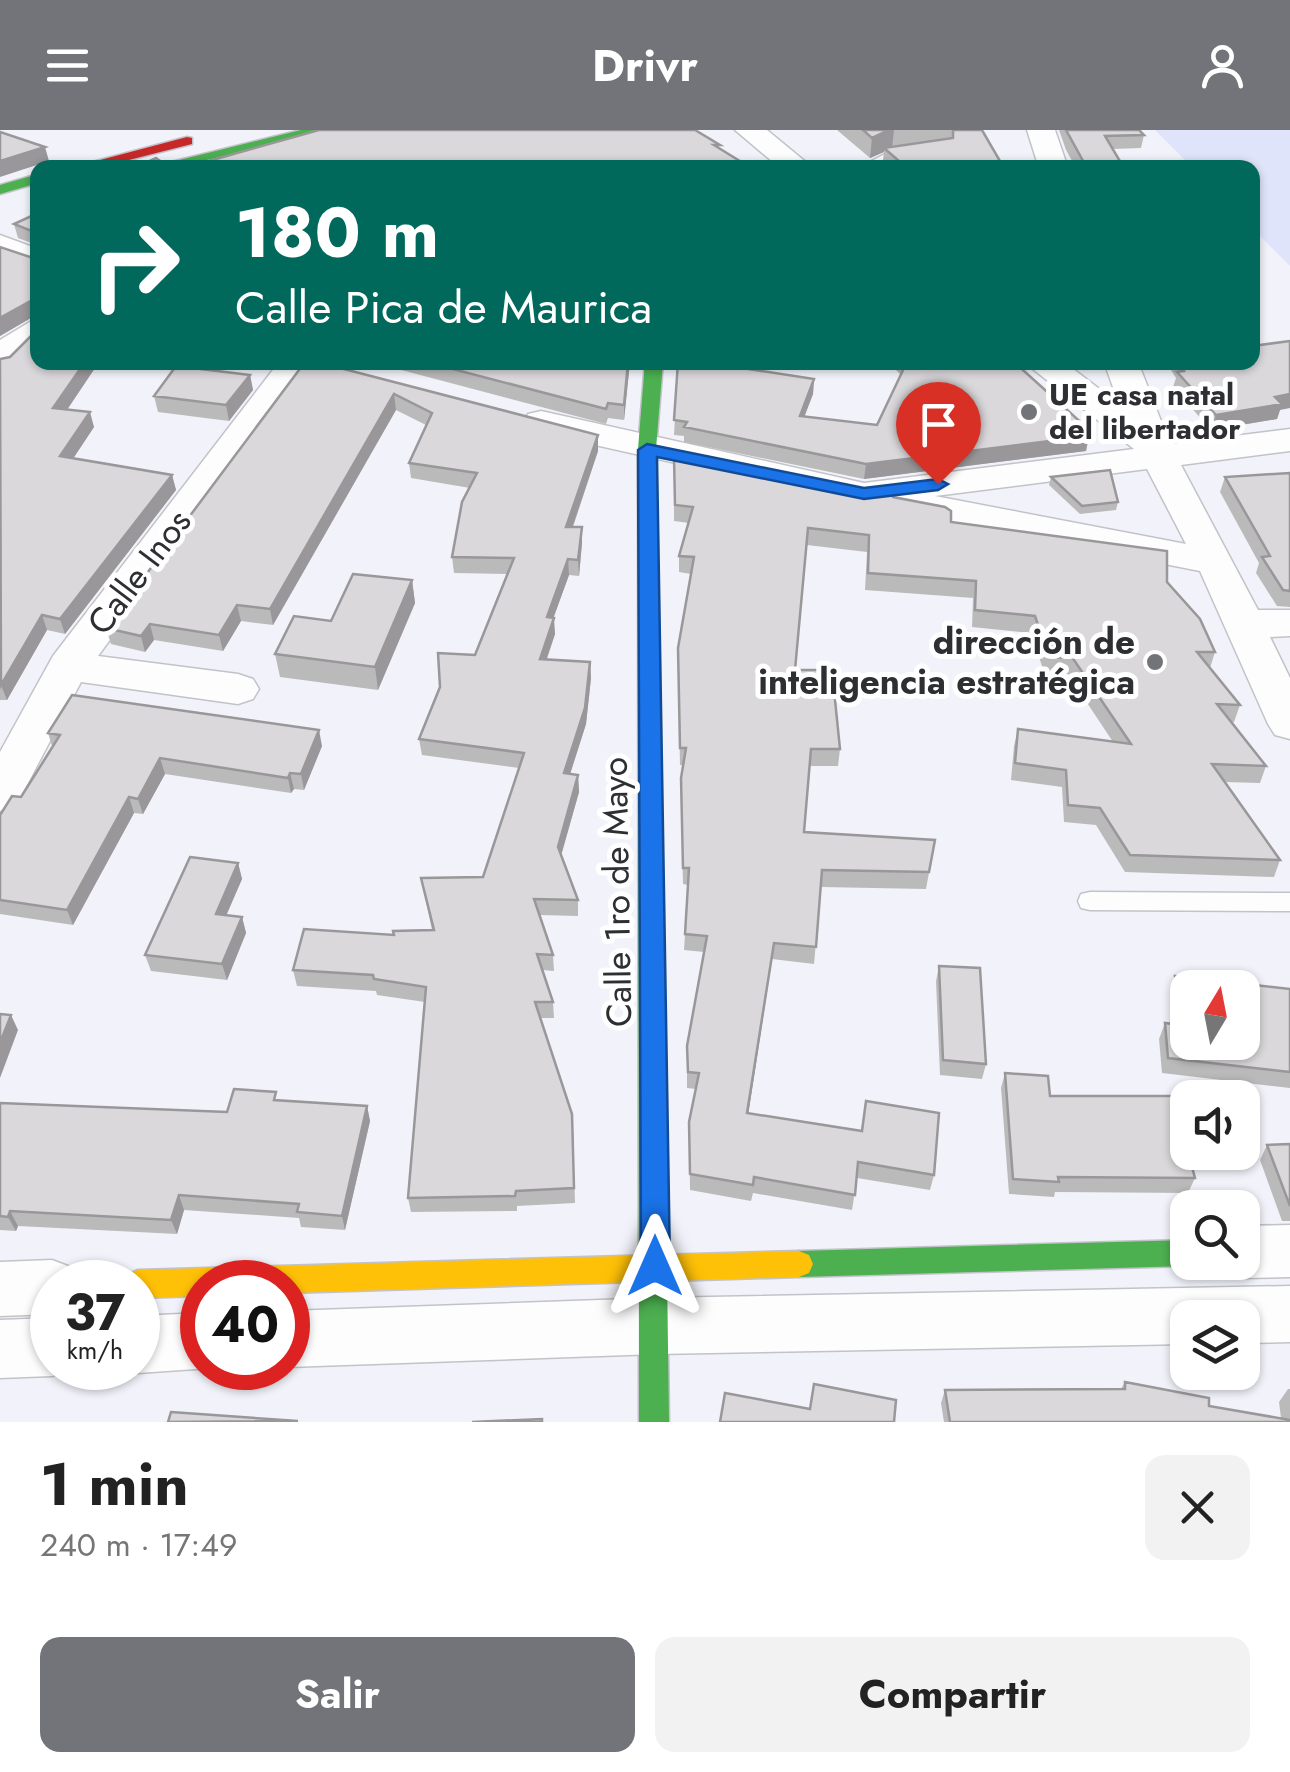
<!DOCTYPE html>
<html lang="es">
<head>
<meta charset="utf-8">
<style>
  body { margin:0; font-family:Jost,sans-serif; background:#f2f2f2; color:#222; height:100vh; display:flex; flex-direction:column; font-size:38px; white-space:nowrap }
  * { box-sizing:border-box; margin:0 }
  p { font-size:32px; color:#767676 }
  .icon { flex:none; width:55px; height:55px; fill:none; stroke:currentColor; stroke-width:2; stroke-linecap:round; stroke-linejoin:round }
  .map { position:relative; height:1292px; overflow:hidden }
  .side { display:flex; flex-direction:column; background:#fff; flex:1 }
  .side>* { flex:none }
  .top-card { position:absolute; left:30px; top:30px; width:1230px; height:210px; border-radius:20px; box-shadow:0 2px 8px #0004; background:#00695c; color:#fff; overflow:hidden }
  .needle { width:65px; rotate:10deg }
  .buttons { position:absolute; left:1170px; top:840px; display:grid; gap:20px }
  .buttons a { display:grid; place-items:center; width:90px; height:90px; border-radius:20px; background:#fff; box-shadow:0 2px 8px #0004; font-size:50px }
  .speed { position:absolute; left:30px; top:1130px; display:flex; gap:20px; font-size:50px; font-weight:700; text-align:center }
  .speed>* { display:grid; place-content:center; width:130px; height:130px; border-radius:50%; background:#fff; box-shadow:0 2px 8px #0004; line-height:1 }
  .speed small { font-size:25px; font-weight:400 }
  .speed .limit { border:15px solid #d22; background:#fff; color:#111 }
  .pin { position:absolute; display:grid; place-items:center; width:85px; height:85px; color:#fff; margin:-102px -42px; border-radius:50% 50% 50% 0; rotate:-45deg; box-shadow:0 0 10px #0007 }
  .pin .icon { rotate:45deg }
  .me { position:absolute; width:110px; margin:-55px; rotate:0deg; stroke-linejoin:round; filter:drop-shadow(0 0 8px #0008) }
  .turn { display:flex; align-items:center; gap:35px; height:210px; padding:0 40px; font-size:45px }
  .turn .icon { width:130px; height:130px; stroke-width:2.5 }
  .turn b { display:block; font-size:70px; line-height:85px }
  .round { display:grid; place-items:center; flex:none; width:105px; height:105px; border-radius:20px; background:#f2f2f2 }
  .summary { display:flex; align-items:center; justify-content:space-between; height:170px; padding:0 40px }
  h1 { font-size:60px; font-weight:700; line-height:75px }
  .primary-button { display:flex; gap:20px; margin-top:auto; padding:20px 40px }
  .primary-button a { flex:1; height:115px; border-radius:20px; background:#737479; color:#fff; font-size:40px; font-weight:700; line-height:115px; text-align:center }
  .primary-button a+a { background:#f2f2f2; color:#222 }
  header { display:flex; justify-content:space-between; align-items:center; height:130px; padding:0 40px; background:#737479; color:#fff; font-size:45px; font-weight:700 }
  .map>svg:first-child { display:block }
  .green { fill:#e0e4fa }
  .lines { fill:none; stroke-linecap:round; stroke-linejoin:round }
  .lane-casing { stroke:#c2c3c8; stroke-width:3 }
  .street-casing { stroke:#c2c3c8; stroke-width:3 }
  .fast-casing { stroke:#c2c3c8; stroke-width:3 }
  .slow-casing { stroke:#c2c3c8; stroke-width:3 }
  .jam-casing { stroke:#c2c3c8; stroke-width:3 }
  .lane { fill:#fdfdfe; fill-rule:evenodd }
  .street { fill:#fdfdfe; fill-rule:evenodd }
  .fast { fill:#4caf50; fill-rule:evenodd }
  .slow { fill:#ffc107; fill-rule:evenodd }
  .jam { fill:#c62828; fill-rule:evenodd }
  .wall { fill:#bbbabb }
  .shaded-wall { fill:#999799 }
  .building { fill:#dad8da; stroke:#999799; stroke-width:2.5; fill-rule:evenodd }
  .route { fill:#1a73e8; stroke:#114b97; stroke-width:2.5 }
  .poi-dot { fill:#737479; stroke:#fff; stroke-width:4 }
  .labels { text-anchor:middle; stroke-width:10; stroke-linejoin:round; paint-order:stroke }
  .far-poi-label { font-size:30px; font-weight:bold; fill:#2e2f33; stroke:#fff; text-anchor:start }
  .street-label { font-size:35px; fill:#2e2f33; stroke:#fff }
  .poi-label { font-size:35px; font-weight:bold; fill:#2e2f33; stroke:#fff; text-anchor:end }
</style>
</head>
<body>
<header><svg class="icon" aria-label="menu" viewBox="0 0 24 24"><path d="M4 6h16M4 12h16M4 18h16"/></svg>Drivr<svg class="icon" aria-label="person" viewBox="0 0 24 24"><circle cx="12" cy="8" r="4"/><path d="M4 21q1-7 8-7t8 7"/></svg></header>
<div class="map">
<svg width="1290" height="1292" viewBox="0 0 1290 1292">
  <rect width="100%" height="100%" fill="#f2f3fa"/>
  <path class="green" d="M1155,0H1290V136L1253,99L1252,38L1192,37Z"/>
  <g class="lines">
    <g class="lane-casing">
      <path id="lane" d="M909,21L914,22V28C895,31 878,38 858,38L887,23Z
        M1090,762L1290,763V781L1090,780L1081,778L1078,771L1081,764Z"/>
    </g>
    <g class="street-casing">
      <path id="street" d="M735,0H767L813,38H780Z
        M1027,0H1055L1068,38H1039Z
        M0,105L38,119V140L0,126Z
        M38,187V213L12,239L0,242V210Z
        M279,232H314L98,526L238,544L253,549L259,559L253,569L238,574L81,552L16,676L0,681V622L53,526Z
        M1024,232H1064L1119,274L1104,232H1138L1170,314L1290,299V321L1181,335L1258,480H1290V506L1270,507L1290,548V609L1275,605L1268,594L1200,441L905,383L892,380L886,372L864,375L528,300L523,292L528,284L541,281L864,353L1134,319ZM1147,339L1186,414L935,366Z
        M1290,1095V1147L1242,1148L1222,1141L1218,1132H1242V1096Z
        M52,1130L73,1138L79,1152H52V1184L0,1186V1132Z
        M1290,1156V1212L1242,1213V1188H1188V1214L657,1224L288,1237V1181L657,1168Z
        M202,1183V1238H210L138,1243L125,1238H138V1186Z
        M52,1188V1238H73L52,1246L0,1248V1190Z"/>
    </g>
    <g class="fast-casing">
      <path id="fast" d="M301,0H327L175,38H147Z
        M38,44V53L0,64V55Z
        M645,232H663L656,319L669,1292H639L638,319Z
        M1188,1110V1132H1198L1188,1136L799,1147L789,1143L785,1134L789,1125L799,1121Z"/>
    </g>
    <g class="slow-casing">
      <path id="slow" d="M799,1121L809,1125L813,1134L809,1143L799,1147L288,1163V1152H202V1166L138,1168V1152H124L128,1144L138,1140Z"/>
    </g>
    <g class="jam-casing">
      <path id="jam" d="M187,7L192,8V14L97,38H70Z"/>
    </g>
    <use href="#lane" class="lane"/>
    <use href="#street" class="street"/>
    <use href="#fast" class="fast"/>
    <use href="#slow" class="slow"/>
    <use href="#jam" class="jam"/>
  </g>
  <path class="wall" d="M837,0H982L1004,38H882L884,22L870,28Z
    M1059,0H1139L1144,5L1141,18L1113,19L1124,38H1076L1066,20Z
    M38,83V232H99L67,280L94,297L73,328L172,345L176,360L65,504L47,500L7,570H0V229L10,227L36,201L35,185L0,206V117L36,129L37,115L18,108L14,94Z
    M147,232H201L196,238L250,245L253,260L229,291L158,282L154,266L173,240Z
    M305,232L598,321L573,397H582V413L579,446L569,445L553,488L555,504L547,529L590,532L591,548L586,594L570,644L578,645L579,662L561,725L578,770V786L539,785L553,825L554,841L542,840L553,872L554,888H541L573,999L575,1073L517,1076V1081L411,1082L408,1068L425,872L377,865L376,861L297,856L293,840L394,805L432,800L421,748L483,747L519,638L422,625L419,609L475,525L508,444L454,443L452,427L470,358L411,348L409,333L426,295L396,280L273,495L241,491L223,521L154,510L145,522L111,514L106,498Z
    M371,232H630L624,290L608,288L606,294Z
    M678,232H747L746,238L814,249L813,264L804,286L877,295L901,245L888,232H1014L1085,296L1084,300L1089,306L1086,321L864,349L684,312V306L674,305Z
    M1166,232H1252L1280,280L1277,289L1211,300L1173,257L1176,248Z
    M674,326L893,367L951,392L1167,452L1215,522L1210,538L1240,575L1234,592H1231L1266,636L1260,653L1225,652L1280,730L1274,747L1125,742L1096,695L1064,692L1062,657L1011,650L1014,616L1018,599L1113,612L1068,544L1045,545L1031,503L972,497L973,468L865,460L867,422L807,415L795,540L840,619L838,636H809L804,702L935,710L926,759L821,757L814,834L772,829L748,983L861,1001L866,971L934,1045L930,1060L857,1048L852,1080L753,1063L751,1071L690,1060L689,992L696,959L687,958V916L704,822L684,820L688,755L683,754L681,664L683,635H680L678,535L691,444L679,442V426L689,393L674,391Z
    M1290,343V477L1277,476L1256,443L1259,433L1220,362L1225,347Z
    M1051,347L1118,372L1116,380L1080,384L1049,355Z
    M412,450L415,473L378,560L280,547L275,524L331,491Z
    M48,603L322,616L304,660L294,659L291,663L165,644L143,684L134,683L73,795L0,784V685L21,667L52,616Z
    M238,733L242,749L226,785L242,787L246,803L227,850L151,841L145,825Z
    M939,836L986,934L982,949L940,945L936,851Z
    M1175,846L1290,859V958L1162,943L1159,909L1165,893L1173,894L1170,861Z
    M1005,943L1050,966L1195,1048L1188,1063L1055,1062L1054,1067L1009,1064L1001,958Z
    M278,970L367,976L370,991L345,1100L301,1097L299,1088L184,1080L177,1104L18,1096L16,1101L0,1100V973L227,982Z
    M1290,1014V1091H1282L1260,1030L1267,1015Z
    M1125,1252L1209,1276L1281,1288L1279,1272L1288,1259H1290V1292H944L941,1273L945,1260L1121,1259Z"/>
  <path class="shaded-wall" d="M889,0H894L892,18H884V22L870,28L872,8Z
    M45,17L49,31L0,47V31Z
    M34,169L38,184L0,206V188Z
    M85,232H99L58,293L53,278Z
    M188,232H201L191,245Z
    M628,232H630L624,290V275Z
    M250,245L253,260L229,291L226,275Z
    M814,249L813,264L799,301L800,286Z
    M394,264L396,280L273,495L270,479Z
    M1290,264V278L1280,280L1277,289L1211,300L1216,285L1275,267Z
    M90,282L94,297L65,341L60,326Z
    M1085,296L1082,307L1089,306L1086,321L864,349L866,334Z
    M598,305V321L567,413L566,397Z
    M172,345L176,360L65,504L60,489Z
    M582,397V413L579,446L578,430Z
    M568,429L569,445L548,503L547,487Z
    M412,450L415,473L378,560L375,537Z
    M237,475L241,491L223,521L219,505Z
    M42,485L47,500L7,570L1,555Z
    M554,488L555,504L541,545L540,529Z
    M150,494L154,510L145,522L141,506Z
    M590,532L591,548L586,594L565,660L564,643Z
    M319,600L322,616L304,660L301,644Z
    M160,628L165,644L143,684L138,669Z
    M290,643L294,659L291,663L288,648Z
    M578,645L579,662L559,733L558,717Z
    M129,667L134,683L73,795L67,780Z
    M238,733L242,749L220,800L216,784Z
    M242,787L246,803L227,850L222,834Z
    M774,813L772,829L746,999L747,983Z
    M11,885L18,900L0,948V913Z
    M367,976L370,991L345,1100L342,1086Z
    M179,1065L184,1080L177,1104L171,1090Z
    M10,1081L18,1096L16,1101L8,1087Z"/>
  <path class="building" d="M319,0H695L720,15H714L751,38H184Z
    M863,0H889L872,8Z
    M953,0H982L1004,38H907L884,18L953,8Z
    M1066,0H1139L1144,5L1105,6L1124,38H1087Z
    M0,2L45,17L0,31Z
    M156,28L170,38H135Z
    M38,83V232H85L53,278L90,282L60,326L172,345L60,489L42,485L1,555L0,229L10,227L36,201L34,169L0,188V117L36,129L37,103L14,94Z
    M1290,211V264L1275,267L1282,274L1216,285L1177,242L1184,241L1179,232H1252V216Z
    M305,232H317L598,305L566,397H582L578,430L568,429L547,487L554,488L540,529L590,532L585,578L564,643L578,645L558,717L578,770L534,769L553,825L537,824L553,872H535L572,984L574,1058L516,1061L515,1066L408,1068L426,857L374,849L373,845L293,840L304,799L394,805L393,801L434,800L421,748L483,747L524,623L419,609L440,557L438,523L475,525L514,428L452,427L462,372L477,343L409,333L432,283L394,264L270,479L237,475L219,505L150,494L141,506L106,498Z
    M426,232H628L624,275L608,273L606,279Z
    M678,232H744L742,238L814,249L800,286L877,295L904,238L909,237L905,232H1014L1085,296L1081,297L1089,306L866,334L684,297L687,292L674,290Z
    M176,236L250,245L226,275L154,266Z
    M674,326L865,362L886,359L893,367L945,377L951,381V392L1167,421V452L1200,489L1215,522H1197L1240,575L1217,574L1266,636L1212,634L1280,730L1130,725L1100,678L1068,675L1066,640L1015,633L1018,599L1131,614L1072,527L1049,528L1035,486L975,480L976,451L868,443L869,405L808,398L795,540H832L840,619H811L804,702L935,710L929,742L822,740L816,817L774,813L747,983L862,1001L866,971L939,983L934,1045L858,1032L855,1065L754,1047L753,1055L690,1044L689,992L699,943L688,942L687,916L707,806L685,804L689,738H683L681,648L686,618H680L678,518L694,427L679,426L693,377L675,375Z
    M1110,340L1118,372L1082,376L1051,347Z
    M1290,343V461L1283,460L1262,427L1270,426L1225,347Z
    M353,444L412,450L375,537L275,524L294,486L331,491Z
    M72,565L319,600L301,644L290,643L288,648L160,628L138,669L129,667L67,780L0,770V685L12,666L21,667L60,605L48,603Z
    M190,727L238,733L216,784L242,787L222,834L145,825Z
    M939,836L980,838L986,934L943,930Z
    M1175,846L1290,859V942L1168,928L1165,893L1181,895ZM1188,858H1242V912H1188Z
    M0,884L11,885L0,913Z
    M1005,943L1048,946L1050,966H1175L1188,1022L1195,1048L1058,1047L1059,1052L1013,1049Z
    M234,959L276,962L274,970L367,976L342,1086L297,1082L299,1074L179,1065L171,1090L10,1081L8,1087L0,1086V973L227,982Z
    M1290,1014V1076L1267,1015Z
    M1125,1252L1209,1268V1276L1290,1290V1292H950L945,1260L1125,1259Z
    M814,1254L896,1270L894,1292H720L725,1263L810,1279Z
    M171,1282L298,1291L168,1292Z
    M542,1289V1292H472Z"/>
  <path class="route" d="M647,314L864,358L938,349L948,354L938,360L864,369L657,327L670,1136L666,1145L655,1149L645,1145L641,1136L638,320Z"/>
  <g class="poi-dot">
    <circle cx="1029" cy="282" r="10"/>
    <circle cx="1155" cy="532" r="10"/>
  </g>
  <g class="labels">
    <g class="far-poi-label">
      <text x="1049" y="275">UE casa natal<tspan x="1049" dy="34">del libertador</tspan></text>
    </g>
    <g class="street-label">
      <text transform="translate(139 442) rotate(-53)" y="12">Calle Inos</text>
      <text transform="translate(617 762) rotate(-91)" y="12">Calle 1ro de Mayo</text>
    </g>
    <g class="poi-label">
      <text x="1135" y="524">dirección de<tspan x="1135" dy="40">inteligencia estratégica</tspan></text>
    </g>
  </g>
</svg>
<div class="buttons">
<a><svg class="needle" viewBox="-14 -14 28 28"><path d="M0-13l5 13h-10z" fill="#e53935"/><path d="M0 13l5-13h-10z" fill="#767676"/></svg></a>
<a><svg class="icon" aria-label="sound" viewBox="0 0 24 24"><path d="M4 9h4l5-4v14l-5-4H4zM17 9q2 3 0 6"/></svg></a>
<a><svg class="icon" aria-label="search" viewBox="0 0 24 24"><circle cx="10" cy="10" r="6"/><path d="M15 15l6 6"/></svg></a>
<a><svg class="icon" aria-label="layers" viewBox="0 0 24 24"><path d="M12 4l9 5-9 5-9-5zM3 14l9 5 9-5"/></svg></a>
</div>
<div class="speed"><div>37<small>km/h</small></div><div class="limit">40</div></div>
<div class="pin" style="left:938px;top:354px;background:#d93025"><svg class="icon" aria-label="arrive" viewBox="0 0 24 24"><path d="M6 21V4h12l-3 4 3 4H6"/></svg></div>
<svg class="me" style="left:655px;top:1136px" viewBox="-20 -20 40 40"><path d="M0-17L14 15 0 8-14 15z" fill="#1a73e8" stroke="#fff" stroke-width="4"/></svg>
<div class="top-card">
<div class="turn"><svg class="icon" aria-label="right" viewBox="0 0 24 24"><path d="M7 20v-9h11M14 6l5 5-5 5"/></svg><div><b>180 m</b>Calle Pica de Maurica</div></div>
</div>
</div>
<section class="side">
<div class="summary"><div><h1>1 min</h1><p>240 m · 17:49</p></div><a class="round"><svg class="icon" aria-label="close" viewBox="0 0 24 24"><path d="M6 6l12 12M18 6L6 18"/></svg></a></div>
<div class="primary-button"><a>Salir</a><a>Compartir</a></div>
</section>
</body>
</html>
